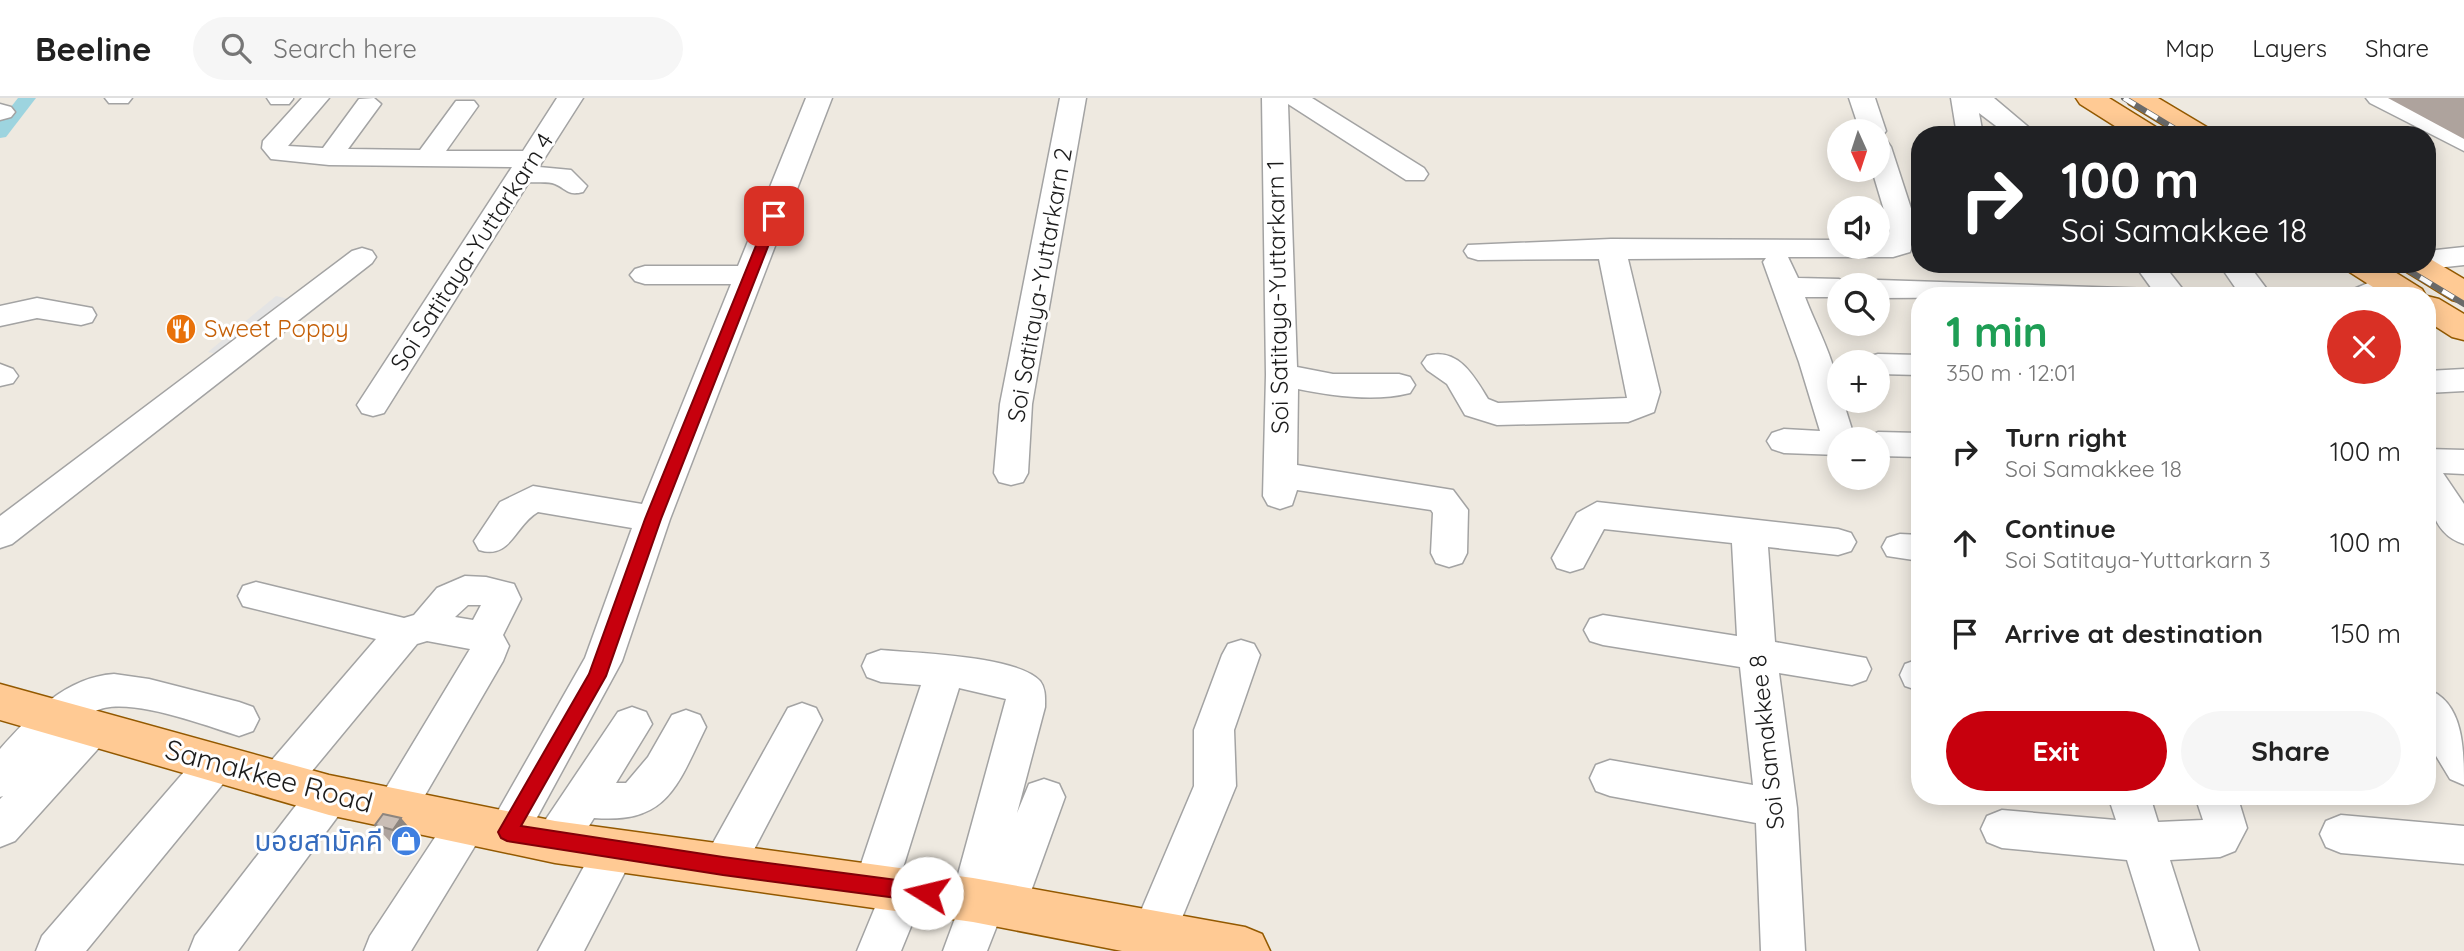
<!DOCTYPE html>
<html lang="en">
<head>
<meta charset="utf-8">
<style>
  body { margin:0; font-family:Quicksand,"Noto Sans Thai",sans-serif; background:#f6f6f6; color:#222; height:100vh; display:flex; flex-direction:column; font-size:26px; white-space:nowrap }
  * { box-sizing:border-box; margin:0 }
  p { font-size:23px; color:#767676 }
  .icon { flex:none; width:38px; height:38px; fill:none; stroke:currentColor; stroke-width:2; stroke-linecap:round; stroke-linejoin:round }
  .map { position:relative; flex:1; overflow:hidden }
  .drawer { position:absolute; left:1911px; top:189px; width:525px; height:518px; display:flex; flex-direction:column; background:#fff; border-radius:28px; box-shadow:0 4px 18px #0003 }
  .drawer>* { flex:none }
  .guide { position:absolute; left:1911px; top:28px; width:525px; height:147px; border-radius:28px; box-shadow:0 4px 18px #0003; background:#202124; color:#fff; overflow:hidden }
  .needle { width:46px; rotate:177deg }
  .tools { position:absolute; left:1827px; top:21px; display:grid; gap:14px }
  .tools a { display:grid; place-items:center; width:63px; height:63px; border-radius:50%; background:#fff; box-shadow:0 4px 18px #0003; font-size:35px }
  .pin { position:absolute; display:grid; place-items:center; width:60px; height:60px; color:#fff; margin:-30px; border-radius:14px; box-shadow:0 4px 10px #0006 }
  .me { position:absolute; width:77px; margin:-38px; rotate:279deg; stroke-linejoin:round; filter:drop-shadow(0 0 5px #0008) }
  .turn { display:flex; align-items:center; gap:24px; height:147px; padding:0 35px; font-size:32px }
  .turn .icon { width:91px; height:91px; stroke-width:2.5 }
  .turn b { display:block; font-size:49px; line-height:60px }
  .round { display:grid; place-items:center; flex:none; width:74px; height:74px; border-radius:37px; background:#f6f6f6 }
  .headline { display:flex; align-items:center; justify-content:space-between; height:119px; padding:0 35px }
  h1 { font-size:42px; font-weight:800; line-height:52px; color:#1e9e55 }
  .primary-button { display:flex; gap:14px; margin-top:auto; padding:14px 35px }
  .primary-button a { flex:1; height:80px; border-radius:42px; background:#c7000d; color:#fff; font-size:28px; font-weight:800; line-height:80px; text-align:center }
  .primary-button a+a { background:#f6f6f6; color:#222 }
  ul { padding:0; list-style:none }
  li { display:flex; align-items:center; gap:21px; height:91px; padding:0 35px }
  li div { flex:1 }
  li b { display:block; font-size:26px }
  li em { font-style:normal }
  header { display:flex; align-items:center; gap:42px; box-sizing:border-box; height:98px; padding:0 35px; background:#fff; border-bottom:2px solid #e0e0e0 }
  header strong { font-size:33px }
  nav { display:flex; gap:38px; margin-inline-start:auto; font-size:24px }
  .search { width:490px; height:63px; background:#f6f6f6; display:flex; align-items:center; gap:18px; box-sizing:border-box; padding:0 24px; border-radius:38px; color:#767676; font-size:26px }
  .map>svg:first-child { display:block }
  .parking { fill:#e4e4e4 }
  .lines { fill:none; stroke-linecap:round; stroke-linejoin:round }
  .canal { fill:#9dd4df; fill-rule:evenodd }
  .minor-casing { stroke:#a3a3a3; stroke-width:3 }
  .major-casing { stroke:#935900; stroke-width:3 }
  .minor { fill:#fff; fill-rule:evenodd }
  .major { fill:#ffca94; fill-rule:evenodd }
  .rail-casing { stroke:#6a6a6a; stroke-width:6 }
  .rail { stroke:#fff; stroke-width:4.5; stroke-dasharray:13; stroke-linecap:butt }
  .wall { fill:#aea39d }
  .shaded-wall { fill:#8d857f }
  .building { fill:#cabeb6; stroke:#8d857f; stroke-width:2 }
  .route { fill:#c7000d; stroke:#810008; stroke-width:2 }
  .labels { text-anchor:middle; stroke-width:6; stroke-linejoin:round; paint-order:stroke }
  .street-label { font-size:24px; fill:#1c1c1c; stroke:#fff }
  .food-label { font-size:24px; fill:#c56008; stroke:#fff; text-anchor:start }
  .near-street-label { font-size:28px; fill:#1c1c1c; stroke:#fff }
  .near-shop-label { font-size:28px; fill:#366cbe; stroke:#fff; text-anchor:end }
</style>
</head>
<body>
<header>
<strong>Beeline</strong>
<div class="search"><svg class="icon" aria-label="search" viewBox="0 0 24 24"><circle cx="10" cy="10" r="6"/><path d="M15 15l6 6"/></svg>Search here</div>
<nav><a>Map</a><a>Layers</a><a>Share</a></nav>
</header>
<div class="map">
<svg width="2464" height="853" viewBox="0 0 2464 853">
  <rect width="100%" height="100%" fill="#eee9e0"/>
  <path class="parking" d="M276,198L293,202L226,258L208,254Z"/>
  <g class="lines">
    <path class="canal" d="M18,0H36L6,39L0,40V23Z"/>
    <g class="minor-casing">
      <path id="minor" d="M105,0H132L128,5H109Z
        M267,0H293V1L289,6H271Z
        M302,0H329L288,48L323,50L359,1L374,0L381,6L348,51L420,52L456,3H474L478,8L446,53H523L557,0H583L539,69L571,72L587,88L583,94C567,98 567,91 555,86C548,83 536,85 529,84L384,315L373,318L362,315L357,307L512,69L329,67L271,61L262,50L263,43Z
        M806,0H832L670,421L622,563L522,747L507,753L492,747L486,734L585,560L632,430L538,414C514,428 511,462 479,452L474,443L500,404L533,388L642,406L731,186H645L635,183L630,177L635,171L645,168H738Z
        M1060,0H1086L1032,306L1028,375L1023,384L1011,387L999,384L994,375L1000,306Z
        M1262,0H1312L1424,70L1428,76L1424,82H1406L1288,6L1297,269L1333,276H1399L1410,279L1415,287L1410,295C1375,304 1333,298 1298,291L1297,367L1453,392L1468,412L1467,455L1462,465L1449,469L1436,465L1431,455L1433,415L1431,412L1297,392L1292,407L1280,411L1268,407L1263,398L1266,277Z
        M1849,0H1875L1886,33L1882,38L1878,40V33H1860Z
        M1951,0H1994L2038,37H2008L1979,15L1983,37H1957Z
        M2366,0H2398L2464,35V53L2370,5Z
        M0,6L11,9L15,14L11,19L0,22Z
        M1878,41L1887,43L1891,49L1918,132L1910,154L1893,159H1788L1798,180L1839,181L1852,187H1839V199H1805C1817,231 1839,268 1839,303H1843L1855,341H1839V357L1784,355L1772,351L1767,343L1772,335L1784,331L1820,333L1799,264L1763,164L1766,160L1628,161L1660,294L1654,314L1628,324L1497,327L1465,317L1447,286L1427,272L1422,265L1427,258C1458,249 1474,278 1488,301L1498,305L1627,300L1599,161L1478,162L1468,159L1464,153L1468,147L1611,141L1839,142V149H1878V141H1887L1890,132L1872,72H1878Z
        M2464,149V167L2427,171L2415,166H2427V153Z
        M362,150L372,153L376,159L372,165L12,446L0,450V418L352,153Z
        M2134,166H2163L2188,198L1878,200V187H1866L1878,182L2152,191Z
        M2219,166H2248L2272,198H2241Z
        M2389,176L2399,179L2404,185C2392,203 2368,198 2349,198L2354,191Z
        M37,200L92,210L96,217L92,224L81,227L37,220L0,228V208Z
        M1878,256L1920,257V277L1878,276V264H1863L1867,259Z
        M0,266L13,271L18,278L13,285L0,288Z
        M2464,271V293L2427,295V273Z
        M1878,334L1920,335V359L1878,358V341H1864Z
        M2427,351L2464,352V376L2443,375L2464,406V446C2424,434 2427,385 2427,351Z
        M1597,404L1838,431L1851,435L1856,444L1851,453L1838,457L1768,449L1775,544L1866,560L1871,571L1866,582L1852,587L1779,575L1797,710L1805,853H1761L1756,725L1610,698L1596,693L1590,680L1596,667L1610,662L1753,687L1740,569L1603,547L1590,543L1584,532L1590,521L1603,517L1737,538L1732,445L1604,431L1583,470L1570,474L1557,470L1552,460L1577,415Z
        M1900,436L1920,437V463L1887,458L1882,449L1887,440Z
        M465,478L486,479L514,486L521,501L503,537L509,548L503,563L410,723L395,728L380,723L374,710L470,551L427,543L417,546L293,696L279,701L265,696L258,683L265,670L376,541L243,508L238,498L243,488L256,484L404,520L414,517L437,490ZM468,507H481L473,522L455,519Z
        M1241,542L1254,546L1260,557L1234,632L1236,688L1170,849L1159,853L1138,849L1132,834L1194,688V632L1222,557L1228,546Z
        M881,552C915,555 1018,558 1040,583C1046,591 1045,600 1045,609L1017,715L1029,686L1044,681L1059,686L1065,699L1021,821L1005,827L998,825L987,853H943L957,815L951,802L1006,601L959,590L902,773L919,778L926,792L901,853H857L876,807L861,801L854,787L921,587L881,584L867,579L862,568L867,557Z
        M1919,561H1920V593L1905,588L1900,577L1905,566Z
        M114,576L149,581L239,604L253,609L259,621L253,633L239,638C206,628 124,596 94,614L106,618L112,630L106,642L15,743L0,749V701L3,698L0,699V651C30,617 66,579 114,576Z
        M2427,591C2464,604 2464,652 2464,687L2450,681L2427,643Z
        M802,605L816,610L822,622L738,782L723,788L708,782L702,768L708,754L788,610Z
        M632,609L646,614L652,626L616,685H626L648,659L672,617L686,612L700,617L706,629C677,688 668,726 594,720L570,758L555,763L540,758L534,744L540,730L618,614Z
        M217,647L231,652L237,664L231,676L86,853H36L42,838L203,652Z
        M329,679L344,684L350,697L344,710L238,853H189L195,838L314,684Z
        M2108,698H2150L2158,724L2203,722L2198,707L2200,698H2242L2240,707L2247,730L2235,753L2220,759L2170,762L2199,853H2155L2127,762L2002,750L1987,744L1981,731L1987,718L2002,712L2116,722Z
        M468,706L483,712L489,725L411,853H364L370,838L453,712Z
        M2341,717L2464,728V766L2341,755L2326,749L2320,736L2326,723Z
        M616,732L631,737L637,751L584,853H538L601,737Z"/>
    </g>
    <g class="major-casing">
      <path id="major" d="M2076,0H2109L2159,31L2163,37H2129L2080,6Z
        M2125,0H2158L2210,31L2214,37H2180L2129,6Z
        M2427,159L2464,181V205L2452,202L2405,173L2400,166H2427Z
        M2343,166H2382L2422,191L2426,198H2387L2348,173Z
        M2426,198H2427L2439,201L2464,216V242L2452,239L2427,223Z
        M0,586L329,677L555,723L973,780L1245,829L1262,836L1270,853H1122L973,824L555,765L329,717L0,622Z"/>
    </g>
    <use href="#minor" class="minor"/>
    <use href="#major" class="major"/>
    <g class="rail-casing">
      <path id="rail" d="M2124,0L2185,37
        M2398,166L2464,206"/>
    </g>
    <use href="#rail" class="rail"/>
  </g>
  <path class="wall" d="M2388,0H2464V41Z
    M401,720L418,740L411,751L393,747L375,727Z"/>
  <path class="shaded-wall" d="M401,720L418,740L411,751L393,732Z"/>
  <path class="building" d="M383,716L401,720L393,732L375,727Z"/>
  <path class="route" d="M774,115L780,118L661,421L606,578L521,728L723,759L927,786L934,789L937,795L934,802L927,804L723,777L507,743L501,740L498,734L589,576L645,421L768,118Z"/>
  <defs>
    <g id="restaurant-disc" transform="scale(1.575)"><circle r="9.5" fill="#e8710a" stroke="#fff"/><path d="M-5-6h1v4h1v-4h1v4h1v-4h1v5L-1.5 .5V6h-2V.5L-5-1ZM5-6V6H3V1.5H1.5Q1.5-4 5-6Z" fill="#fff"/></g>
    <g id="shop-disc" transform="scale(1.575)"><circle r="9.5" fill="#3f7fe0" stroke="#fff"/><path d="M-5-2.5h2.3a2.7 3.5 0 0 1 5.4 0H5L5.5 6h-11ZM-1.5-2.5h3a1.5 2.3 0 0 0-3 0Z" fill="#fff"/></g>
  </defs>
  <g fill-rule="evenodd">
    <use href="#restaurant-disc" x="181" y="231"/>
    <use href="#shop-disc" x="406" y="743"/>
  </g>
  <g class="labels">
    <g class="street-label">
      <text transform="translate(472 154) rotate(-57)" y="8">Soi Satitaya-Yuttarkarn 4</text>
      <text transform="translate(1040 187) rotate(-80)" y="8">Soi Satitaya-Yuttarkarn 2</text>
      <text transform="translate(1278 199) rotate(-91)" y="8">Soi Satitaya-Yuttarkarn 1</text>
      <text transform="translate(1767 644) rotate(-96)" y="8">Soi Samakkee 8</text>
    </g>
    <g class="food-label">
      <text x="204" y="239">Sweet Poppy</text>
    </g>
    <g class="near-street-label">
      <text transform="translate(269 678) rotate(15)" y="10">Samakkee Road</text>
    </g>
    <g class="near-shop-label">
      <text x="383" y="753">บอยสามัคคี</text>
    </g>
  </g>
</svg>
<div class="tools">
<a><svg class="needle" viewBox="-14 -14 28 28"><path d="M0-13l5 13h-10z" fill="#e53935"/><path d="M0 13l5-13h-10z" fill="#767676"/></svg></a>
<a><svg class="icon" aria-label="sound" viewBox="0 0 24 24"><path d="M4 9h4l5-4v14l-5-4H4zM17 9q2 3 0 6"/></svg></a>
<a><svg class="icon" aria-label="search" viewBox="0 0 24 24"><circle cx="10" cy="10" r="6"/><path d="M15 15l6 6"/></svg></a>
<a>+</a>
<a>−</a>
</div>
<div class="pin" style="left:774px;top:118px;background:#d93025"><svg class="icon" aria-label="arrive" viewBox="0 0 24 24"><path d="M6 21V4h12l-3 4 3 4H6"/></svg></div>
<svg class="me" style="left:927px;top:795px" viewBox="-20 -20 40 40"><circle r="19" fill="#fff"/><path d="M0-13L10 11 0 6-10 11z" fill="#c7000d"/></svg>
<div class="guide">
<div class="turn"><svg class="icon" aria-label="right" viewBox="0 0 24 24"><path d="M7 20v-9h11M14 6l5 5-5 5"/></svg><div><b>100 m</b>Soi Samakkee 18</div></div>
</div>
<section class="drawer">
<div class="headline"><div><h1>1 min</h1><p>350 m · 12:01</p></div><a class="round" style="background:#d93025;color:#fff"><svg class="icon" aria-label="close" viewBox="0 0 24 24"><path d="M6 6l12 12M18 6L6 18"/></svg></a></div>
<ul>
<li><svg class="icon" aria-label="right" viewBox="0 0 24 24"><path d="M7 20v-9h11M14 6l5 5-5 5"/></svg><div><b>Turn right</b><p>Soi Samakkee 18</p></div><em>100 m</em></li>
<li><svg class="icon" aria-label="ahead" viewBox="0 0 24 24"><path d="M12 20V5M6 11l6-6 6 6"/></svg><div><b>Continue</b><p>Soi Satitaya-Yuttarkarn 3</p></div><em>100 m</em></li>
<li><svg class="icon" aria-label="arrive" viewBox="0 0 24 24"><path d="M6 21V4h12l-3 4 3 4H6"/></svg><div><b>Arrive at destination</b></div><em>150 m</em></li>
</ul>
<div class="primary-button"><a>Exit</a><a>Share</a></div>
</section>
</div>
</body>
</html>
